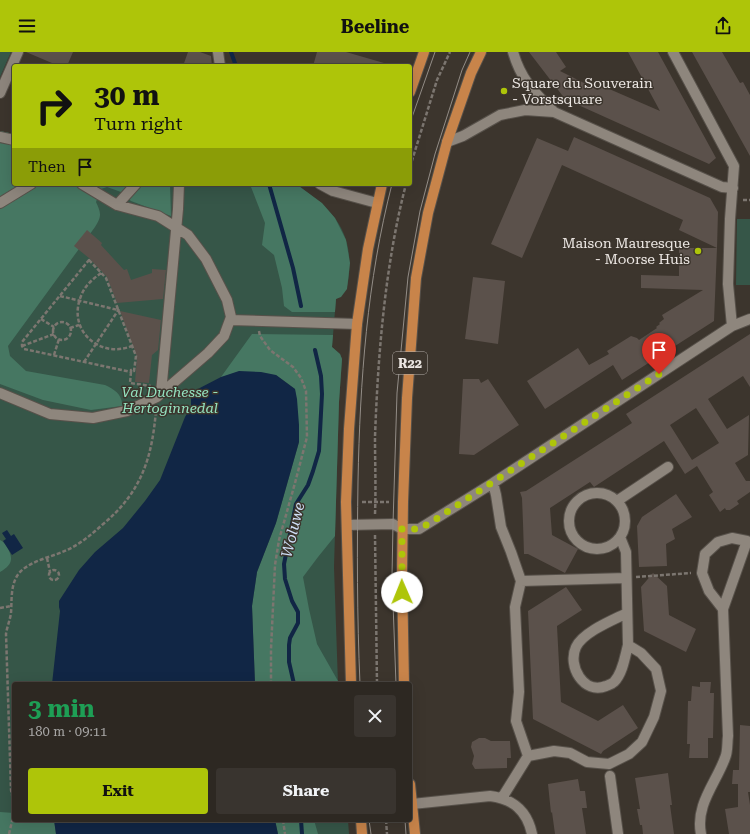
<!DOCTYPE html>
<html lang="en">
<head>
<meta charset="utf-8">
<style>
  body { margin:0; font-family:"Roboto Serif",serif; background:#39342f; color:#f1f3f6; height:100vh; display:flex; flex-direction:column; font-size:15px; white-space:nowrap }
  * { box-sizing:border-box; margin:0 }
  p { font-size:13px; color:#a7a6a5 }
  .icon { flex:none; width:22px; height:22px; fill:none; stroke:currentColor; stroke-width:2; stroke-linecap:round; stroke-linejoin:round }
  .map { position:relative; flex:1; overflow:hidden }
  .panel { position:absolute; left:12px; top:630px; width:400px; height:140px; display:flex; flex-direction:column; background:#2d2822; border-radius:4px; box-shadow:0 4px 16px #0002,0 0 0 1px #484440 }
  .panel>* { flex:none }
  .banner { position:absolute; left:12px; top:12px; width:400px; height:122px; border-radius:4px; box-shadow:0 4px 16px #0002,0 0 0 1px #484440; background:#aec509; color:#111; overflow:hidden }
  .pin { position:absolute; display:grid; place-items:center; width:34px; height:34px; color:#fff; margin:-41px -17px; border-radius:50% 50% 50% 0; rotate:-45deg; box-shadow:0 0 4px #0007 }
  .pin .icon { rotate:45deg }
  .me { position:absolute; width:44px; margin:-22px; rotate:359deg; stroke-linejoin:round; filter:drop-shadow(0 0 3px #0008) }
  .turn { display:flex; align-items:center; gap:14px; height:84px; padding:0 16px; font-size:18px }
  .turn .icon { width:52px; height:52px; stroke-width:2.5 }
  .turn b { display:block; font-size:28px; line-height:34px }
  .then { display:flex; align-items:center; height:38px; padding:0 16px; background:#0003; gap:8px; font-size:15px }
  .round { display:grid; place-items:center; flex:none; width:42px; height:42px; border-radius:4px; background:#39342f }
  .head { display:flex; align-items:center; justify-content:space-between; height:68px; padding:0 16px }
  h1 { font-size:24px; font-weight:700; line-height:30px; color:#1e9e55 }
  .button { display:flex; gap:8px; margin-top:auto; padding:8px 16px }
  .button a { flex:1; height:46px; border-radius:4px; background:#aec509; color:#111; font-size:16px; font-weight:700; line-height:46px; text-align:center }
  .button a+a { background:#39342f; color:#f1f3f6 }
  header { display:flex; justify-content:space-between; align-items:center; height:52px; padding:0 16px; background:#aec509; color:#111; font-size:18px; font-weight:700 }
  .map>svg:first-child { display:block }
  .green { fill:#365648 }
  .forest { fill:#467762 }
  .water { fill:#112645 }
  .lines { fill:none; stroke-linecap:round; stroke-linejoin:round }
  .stream { stroke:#112645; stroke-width:4 }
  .building { fill:#5b514b; fill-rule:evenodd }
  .minor-casing { stroke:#57514a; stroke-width:12 }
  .major-casing { stroke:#57514a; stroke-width:12 }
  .path { stroke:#7c7670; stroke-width:2.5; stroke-dasharray:4 2; stroke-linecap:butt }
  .minor { stroke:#8e867d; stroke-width:10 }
  .major { stroke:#c8844a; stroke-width:10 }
  .tram { stroke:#938d87; stroke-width:1 }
  .route { stroke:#aec509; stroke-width:7; stroke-dasharray:0 12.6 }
  .poi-dot { fill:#aec509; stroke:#3c352d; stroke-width:1.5 }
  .labels { text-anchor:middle; stroke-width:3; stroke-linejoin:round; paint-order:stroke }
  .shield { fill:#3c352d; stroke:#b6b1ac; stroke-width:1 }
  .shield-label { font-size:13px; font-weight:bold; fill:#ebe6e2 }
  .poi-label { font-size:14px; fill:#ebe6e2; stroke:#3c352d; text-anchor:start }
  .park-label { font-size:14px; font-style:italic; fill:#94e3c0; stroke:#3c352d }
  .water-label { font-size:15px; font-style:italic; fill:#cfe0f8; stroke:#3c352d }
</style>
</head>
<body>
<header><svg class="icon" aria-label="menu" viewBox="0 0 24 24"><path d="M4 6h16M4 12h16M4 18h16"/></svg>Beeline<svg class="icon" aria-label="share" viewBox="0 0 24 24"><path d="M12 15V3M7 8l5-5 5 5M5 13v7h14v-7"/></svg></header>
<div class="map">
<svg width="750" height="782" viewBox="0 0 750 782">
  <rect width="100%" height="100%" fill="#3c352d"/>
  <path class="green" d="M0,0H11L0,25Z
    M0,79L14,82V132H296C330,156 353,176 349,222C348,233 347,241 336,247L332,295L340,302L342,307L339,350L334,515L338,632H14V768H348L349,782H0Z
    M737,167H750V233H736Z"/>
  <path class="forest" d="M0,79L14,82V132H170L171,164L131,149L121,140L107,135L101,137L96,150C101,161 102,164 95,175L8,294L10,304L26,319L105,333C114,337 123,343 122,354L91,358L43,348L0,332Z
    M246,132H296L322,151L335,166L346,188L350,211L347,237L341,245L336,247L335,260H292L284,254L282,236L274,203L262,193L265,171L251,135Z
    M252,282L333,283L332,295L340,302L342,307L339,350L335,484L318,505L303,525L309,557L317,592L338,629V632H255L252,554L257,520L276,471L299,390L295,337L276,323L221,325Z
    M0,488C4,490 5,492 7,495C14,507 12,513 0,520Z
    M0,760L14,761V768H54L56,782H0Z
    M275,768H314L318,782H278Z"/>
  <path class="water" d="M239,319L261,320L276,323L295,337L297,347L299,373V390L276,471L257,520L252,554L255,632H52L60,559L59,555V549L79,518L95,500L123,476L145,449L160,428L185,365L191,355V345L194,339L221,325Z
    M7,478L11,484L14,482L23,496L12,503L3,489L6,487L2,481Z
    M54,768H275L278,782H56Z"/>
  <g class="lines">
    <path class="stream" d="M231,0L236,14
      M269,132L293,216L301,254
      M294,632L289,610V593L290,586L298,571V560L292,549L285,527L284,512L296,452L308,433L313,419L319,399L322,342L321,324L315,298
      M301,768L302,782"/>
  </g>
  <path class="building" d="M26,0H73L67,14H59Z
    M188,0H200L211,4L212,14H183Z
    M317,0H346L384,11L383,14H313Z
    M529,0H556L566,15L560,19L598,38L600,33L660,59L628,0H658L716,106L709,112L565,47Z
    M692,0H722L740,31L743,30L750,43V104Z
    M574,85L710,146L718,160L717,196L679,178L683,168L562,113L522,206L491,192L537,86L568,99Z
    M87,178L102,191L101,193L124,218L127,217L131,228L152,221V217L166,218L163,247L117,251L107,225L89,206L74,194Z
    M679,196H717L714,269L622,328L613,313L545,357L527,329L578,296L589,313L609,302L607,299L631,284L637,286L639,288L657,276L656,275L660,272L659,271L664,267L662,263L703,238L641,236V223L679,224Z
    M473,225L505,229L498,292L465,287Z
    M120,259L161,268L158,298L152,303L149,331L135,330L137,305Z
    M750,282V335L743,324L708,347L727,377L749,363L748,403L735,411L746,429H750V440L737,449L739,452L730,458H726L725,456L720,460L709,443L713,440L697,414L685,422L664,389L594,435L590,430L550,456L552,483L578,497L565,521L528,502H524L523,471L522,446L520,440L526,439L632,371L626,362ZM696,356L719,391L692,408L670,373Z
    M463,327H479L481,331L488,327L519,373L474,403L459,402Z
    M676,442L692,465L672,477L675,487L666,492L667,514L639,515L637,474L642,465Z
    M653,521L667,534L669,563L696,577L686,600L644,579L641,535Z
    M566,535L582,558L557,574L561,650L598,669L623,653L638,676L603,699L601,702L533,667L528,559Z
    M700,630H711L710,641H714L713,686H708V706H689L690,692H687L688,649H691L692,634L700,635Z
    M740,673L750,674V740H748L750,753V782H729L725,757L738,755V732H732L733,718H739Z
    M479,686H485L491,689H510L511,706H507V716L475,717L472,712L474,704L471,695L472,690Z
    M668,721L672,753H670L674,782H643L642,773H640L637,757H640L635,726Z
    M578,727L580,739H585L587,756H582L586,782H555L552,760L551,761L548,732Z"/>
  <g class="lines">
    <g class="minor-casing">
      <path id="minor" d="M218,0L220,14
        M513,0C521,28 534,40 554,60L722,135L733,136
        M673,0L734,114L730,167L728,232L732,274
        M0,41L18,0
        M0,85L14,88
        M447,90L463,84L500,63L525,58L554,60
        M320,132L333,139L377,151
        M0,151L31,132
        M117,153L136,132
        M230,268L357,272
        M0,341L50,362L93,366L127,359L157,345L208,301L224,284L231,265L227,248L206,207L188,183L158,164L117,153L82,132
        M161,341L178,157L179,132
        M493,431L496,443L501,475L511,500L521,529L515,555L519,640L516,669L528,704L554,699L570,701L587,710L609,712L629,702L642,690L654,665L661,639L656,617L641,601L628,593L626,500L620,485
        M569 469a28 28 0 1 1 56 0a28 28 0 1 1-56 0Z
        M617,449L668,415
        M347,473L393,472L402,477H419L493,431L732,274L750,267
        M521,529L626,526
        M627,561C613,568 583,580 576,595C567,614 584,643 606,634C608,633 612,632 614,630C623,621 625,604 628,593
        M610,724L618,782
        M502,746L528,704
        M412,752L490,744C513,747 527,758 532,782
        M701,782C695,753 716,731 725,706C728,700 727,691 728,684L723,557L747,489L732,486L718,490L705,502L702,521L709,539L723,557"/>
    </g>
    <g class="major-casing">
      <path id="major" d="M410,40L424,0
        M351,632L346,450L349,377L357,272L368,197L382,132
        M404,632L402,524L403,450L407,346L416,226L428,161L447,90L471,21L481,0
        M410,732L415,782
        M361,768L362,782"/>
    </g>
    <path class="path" d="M410,115L437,28L450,0
      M743,148H750
      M89,208L106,226L136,304L134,319L131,318V320L24,297L22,294V290Z
      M101,221C93,227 85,233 81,244C67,278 99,307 132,294
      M60,244L118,258
      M41,267L54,275
      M53 279a9 9 0 1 1 18 0a9 9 0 1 1-18 0Z
      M70,276L79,273
      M259,279L260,284L270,298L293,315L301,326L306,339L307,385L295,431L279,488L275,513L271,597V632
      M22,294L54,282
      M54,303L59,287
      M84,310L119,257
      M131,320L130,331L151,334
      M362,450H389
      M375,462C376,436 375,411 375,385C378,302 385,213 406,132
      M375,483L377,632
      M47,506L50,520
      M49 523a5 5 0 1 1 10 0a5 5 0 1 1-10 0Z
      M636,525L691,521
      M0,556L11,554
      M14,752L11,738L6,582C7,575 10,568 11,561C12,548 10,531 20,520C32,508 52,505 67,498C80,492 91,483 102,473C141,441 152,407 156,358
      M283,768L285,782
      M386,768L387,782
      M9,782L14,761"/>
    <use href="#minor" class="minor"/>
    <use href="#major" class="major"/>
    <path class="tram" d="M410,71L435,0
      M360,632C357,564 357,497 358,429C360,329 367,229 392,132
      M396,632L392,524L393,472L397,341L408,225L420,159L435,102L462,18L470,0
      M369,768L371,782
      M405,768L406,782"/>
  </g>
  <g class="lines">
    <path class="route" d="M402,540V477H419L433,469L659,322"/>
  </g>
  <g class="poi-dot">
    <circle cx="504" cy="39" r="4"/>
    <circle cx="698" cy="199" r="4"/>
  </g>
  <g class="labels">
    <rect class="shield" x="393" y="300" width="34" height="22" rx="3"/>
    <g class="shield-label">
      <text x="410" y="316">R22</text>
    </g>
    <g class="poi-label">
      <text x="512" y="36">Square du Souverain<tspan x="512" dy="16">- Vorstsquare</tspan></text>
      <text x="690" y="196" text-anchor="end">Maison Mauresque<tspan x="690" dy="16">- Moorse Huis</tspan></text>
    </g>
    <g class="park-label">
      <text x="170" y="345">Val Duchesse -<tspan x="170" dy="16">Hertoginnedal</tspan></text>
    </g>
    <g class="water-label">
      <text transform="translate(293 478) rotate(-76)" y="5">Woluwe</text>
    </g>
  </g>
</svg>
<div class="pin" style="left:659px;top:322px;background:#d93025"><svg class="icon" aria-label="arrive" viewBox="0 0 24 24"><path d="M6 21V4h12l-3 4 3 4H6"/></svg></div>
<svg class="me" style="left:402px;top:540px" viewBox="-20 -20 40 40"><circle r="19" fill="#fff"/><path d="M0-13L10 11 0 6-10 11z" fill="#aec509"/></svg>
<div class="banner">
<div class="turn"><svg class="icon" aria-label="right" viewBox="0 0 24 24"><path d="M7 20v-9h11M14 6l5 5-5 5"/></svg><div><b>30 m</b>Turn right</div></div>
<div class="then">Then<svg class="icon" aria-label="arrive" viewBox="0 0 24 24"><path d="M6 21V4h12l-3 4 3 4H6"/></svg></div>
</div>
<section class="panel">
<div class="head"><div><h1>3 min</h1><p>180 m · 09:11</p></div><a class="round"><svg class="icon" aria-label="close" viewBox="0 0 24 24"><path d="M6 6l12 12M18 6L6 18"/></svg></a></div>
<div class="button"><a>Exit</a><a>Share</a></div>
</section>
</div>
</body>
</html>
